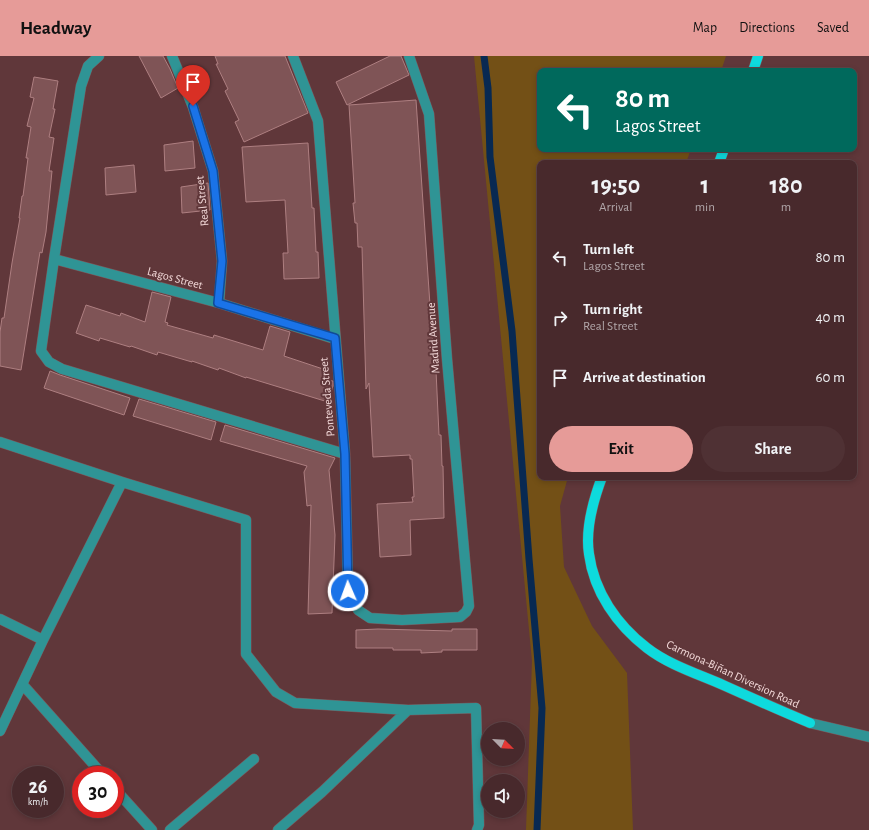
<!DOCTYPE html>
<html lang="en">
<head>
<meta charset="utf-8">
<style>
  body { margin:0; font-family:"Alegreya Sans",sans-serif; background:#4f3134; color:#f1f3f6; height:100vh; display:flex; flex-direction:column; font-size:15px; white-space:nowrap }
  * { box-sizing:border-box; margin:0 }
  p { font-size:13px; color:#b1a6a9 }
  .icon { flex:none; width:22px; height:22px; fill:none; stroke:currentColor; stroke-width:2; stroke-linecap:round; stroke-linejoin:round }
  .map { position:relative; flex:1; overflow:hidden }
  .drawer { position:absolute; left:537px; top:104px; width:320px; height:320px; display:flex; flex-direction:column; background:#48292c; border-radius:8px; box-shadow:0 2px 6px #0003,0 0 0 1px #604548 }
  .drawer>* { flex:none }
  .guide { position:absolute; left:537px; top:12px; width:320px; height:84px; border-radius:8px; box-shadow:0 2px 6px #0003,0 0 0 1px #604548; background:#00695c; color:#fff; overflow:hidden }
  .needle { width:26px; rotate:114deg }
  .buttons { position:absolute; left:481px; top:666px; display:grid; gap:8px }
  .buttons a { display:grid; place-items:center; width:44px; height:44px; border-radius:50%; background:#48292c; box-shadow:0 2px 6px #0003,0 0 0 1px #604548; font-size:20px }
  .speed { position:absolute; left:12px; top:710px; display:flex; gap:8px; font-size:20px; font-weight:700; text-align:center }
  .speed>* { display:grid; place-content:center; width:52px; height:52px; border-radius:50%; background:#48292c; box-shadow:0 2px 6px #0003,0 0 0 1px #604548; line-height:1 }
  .speed small { font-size:10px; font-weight:400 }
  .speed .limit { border:6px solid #d22; background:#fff; color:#111 }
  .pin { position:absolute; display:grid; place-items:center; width:34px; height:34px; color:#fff; margin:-41px -17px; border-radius:50% 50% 50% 0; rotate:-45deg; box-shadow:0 0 4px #0007 }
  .pin .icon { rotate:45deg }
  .me { position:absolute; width:44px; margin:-22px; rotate:358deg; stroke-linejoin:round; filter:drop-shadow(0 0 3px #0008) }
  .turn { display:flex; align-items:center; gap:14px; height:84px; padding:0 12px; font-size:18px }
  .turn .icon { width:52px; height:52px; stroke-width:2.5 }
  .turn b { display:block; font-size:28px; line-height:34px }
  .eta { display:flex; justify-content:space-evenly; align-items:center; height:68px; text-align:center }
  .eta b { font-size:24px; font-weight:600; line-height:28px }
  .primary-button { display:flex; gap:8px; margin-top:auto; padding:8px 12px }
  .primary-button a { flex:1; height:46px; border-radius:24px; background:#e69b98; color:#111; font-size:16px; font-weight:600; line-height:46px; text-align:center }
  .primary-button a+a { background:#4f3134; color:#f1f3f6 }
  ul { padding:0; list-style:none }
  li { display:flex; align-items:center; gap:12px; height:60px; padding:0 12px }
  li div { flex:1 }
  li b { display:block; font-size:15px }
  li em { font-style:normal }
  header { display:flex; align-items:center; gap:24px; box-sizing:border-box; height:56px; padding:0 20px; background:#e69b98; color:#111 }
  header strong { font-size:19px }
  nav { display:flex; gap:22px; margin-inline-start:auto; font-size:14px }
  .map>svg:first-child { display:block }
  .green { fill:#735016 }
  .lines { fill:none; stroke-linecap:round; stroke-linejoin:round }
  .stream { stroke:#082952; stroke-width:7 }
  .building { fill:#7f5456; stroke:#ae7f81 }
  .minor-casing { stroke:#7d575a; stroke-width:11 }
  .major-casing { stroke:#7d575a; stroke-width:11 }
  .minor { stroke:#2f9495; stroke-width:10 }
  .major { stroke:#0edadd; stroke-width:10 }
  .route-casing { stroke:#114b97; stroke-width:10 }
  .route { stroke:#1a73e8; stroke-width:7 }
  .labels { text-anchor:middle; stroke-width:4; stroke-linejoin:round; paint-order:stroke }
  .street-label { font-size:12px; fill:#f2d8d8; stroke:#60373a }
</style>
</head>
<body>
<header>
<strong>Headway</strong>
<nav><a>Map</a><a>Directions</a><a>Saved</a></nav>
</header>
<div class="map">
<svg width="869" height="774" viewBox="0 0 869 774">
  <rect width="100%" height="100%" fill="#60373a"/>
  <path class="green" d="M474,0H726L721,15H540V93H691L686,107H540V421H568L560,450L564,511L592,570L627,617L633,774H526L532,605Z"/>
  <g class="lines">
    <path class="stream" d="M484,0L488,32L490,101L512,275L529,503L542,652L537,774"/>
  </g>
  <path class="building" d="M139,0H163L170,13L178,32L161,42Z
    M215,0H285L308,57L244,86L235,66L239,64L225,35L228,33L216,8H218Z
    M390,0H401L409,19L347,49L336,26Z
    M34,21L58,25L53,53H55L49,81L54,82L49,115H52L46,176L42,197L40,196L21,314L0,310V276L2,262H4L12,207L20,162H19L22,140H23L28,102H26L31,71L27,70L34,42L30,41Z
    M416,44L433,293H435L439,379H441L442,410H443L444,462L410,464L411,499L380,501L377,448L413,446L412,441H414L412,403H410V399L373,401L369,327L366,333L362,191H358L357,167H355L353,147H355L349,49Z
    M193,85L195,112L165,115L164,89Z
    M308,87L312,152H314L316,196H318L319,222L284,223L283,197H288L285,144L246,146L242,91Z
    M134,109L136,136L106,139L105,112Z
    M208,127L210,154L182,157L181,131Z
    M152,236L171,241L165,266L168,267L167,269L213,282L214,279L263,294L270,270L290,276L284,300L329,315L326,324L333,325V330L328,346L246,321V322L219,312L218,314L192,305V306L158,296L157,299L131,290L130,291L100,282L99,285L76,277L86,249L120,260L121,257L145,266Z
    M50,315L60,319L130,342L124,359L44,332Z
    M139,343L216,366L211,384L133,360Z
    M225,369L335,402L329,414L335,479L332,557L308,558L311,449L307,450L304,416L307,410L220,385Z
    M378,573L452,575V573H477V594H442V596L421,597V594H393V592H356V574Z"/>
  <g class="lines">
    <g class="minor-casing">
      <path id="minor" d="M99,0L88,10L81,30L54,203L41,295L49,306L62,313L345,398
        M172,0L193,51L213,115L222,205L219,247
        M293,0L318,65L345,398L348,535L358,554L370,562L402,564L460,561L466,556L469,550L447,303L429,58L409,0
        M54,203L219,247L335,283
        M0,386L122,426L246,464V598L276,636L295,647L408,654L476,652L479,769L477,774
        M0,563L43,584
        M23,629L103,719
        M810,667L869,681
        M0,675L43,584L122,426
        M115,733L152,774
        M170,774L254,703
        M278,774L322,736L408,654"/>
    </g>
    <g class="major-casing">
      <path id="major" d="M753,15L758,0
        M719,107L724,93
        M602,421C593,445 585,473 589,498C594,536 617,569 647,592C669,609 698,618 723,629C752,642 781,655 810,667"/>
    </g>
    <use href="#minor" class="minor"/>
    <use href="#major" class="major"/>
  </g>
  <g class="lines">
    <g class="route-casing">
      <path id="route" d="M193,50L213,115L222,205L218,247L335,282L345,398L348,535"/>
    </g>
    <use href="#route" class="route"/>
  </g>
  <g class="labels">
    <g class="street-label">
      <text transform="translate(202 145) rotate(-96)" y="4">Real Street</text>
      <text transform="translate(175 222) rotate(15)" y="4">Lagos Street</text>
      <text transform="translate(433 282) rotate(-94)" y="4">Madrid Avenue</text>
      <text transform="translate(327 341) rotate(-95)" y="4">Ponteveda Street</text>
      <text transform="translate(733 618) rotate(25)" y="4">Carmona-Biñan Diversion Road</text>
    </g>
  </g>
</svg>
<div class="buttons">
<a><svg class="needle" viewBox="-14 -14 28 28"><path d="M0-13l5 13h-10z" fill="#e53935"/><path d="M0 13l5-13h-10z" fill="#b1a6a9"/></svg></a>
<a><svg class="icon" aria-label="sound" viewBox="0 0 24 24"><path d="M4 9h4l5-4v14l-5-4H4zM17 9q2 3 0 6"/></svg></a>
</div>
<div class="speed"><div>26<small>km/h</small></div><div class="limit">30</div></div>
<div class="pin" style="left:193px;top:50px;background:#d93025"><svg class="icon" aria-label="arrive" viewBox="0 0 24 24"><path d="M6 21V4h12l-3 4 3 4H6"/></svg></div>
<svg class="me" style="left:348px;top:535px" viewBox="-20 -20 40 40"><circle r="17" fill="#1a73e8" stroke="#fff" stroke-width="3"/><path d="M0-11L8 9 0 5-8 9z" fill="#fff"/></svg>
<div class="guide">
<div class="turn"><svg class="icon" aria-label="left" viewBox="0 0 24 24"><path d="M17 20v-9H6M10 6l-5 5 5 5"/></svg><div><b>80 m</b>Lagos Street</div></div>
</div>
<section class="drawer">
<div class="eta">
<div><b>19:50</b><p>Arrival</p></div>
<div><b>1</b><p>min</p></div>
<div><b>180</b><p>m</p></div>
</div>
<ul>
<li><svg class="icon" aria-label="left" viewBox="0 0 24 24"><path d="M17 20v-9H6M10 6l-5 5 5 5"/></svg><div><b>Turn left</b><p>Lagos Street</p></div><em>80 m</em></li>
<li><svg class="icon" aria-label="right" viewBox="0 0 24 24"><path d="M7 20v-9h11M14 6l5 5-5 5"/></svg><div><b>Turn right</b><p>Real Street</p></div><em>40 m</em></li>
<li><svg class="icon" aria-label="arrive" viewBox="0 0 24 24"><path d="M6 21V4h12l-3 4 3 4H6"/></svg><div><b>Arrive at destination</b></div><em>60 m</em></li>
</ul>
<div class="primary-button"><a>Exit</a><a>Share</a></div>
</section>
</div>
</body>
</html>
